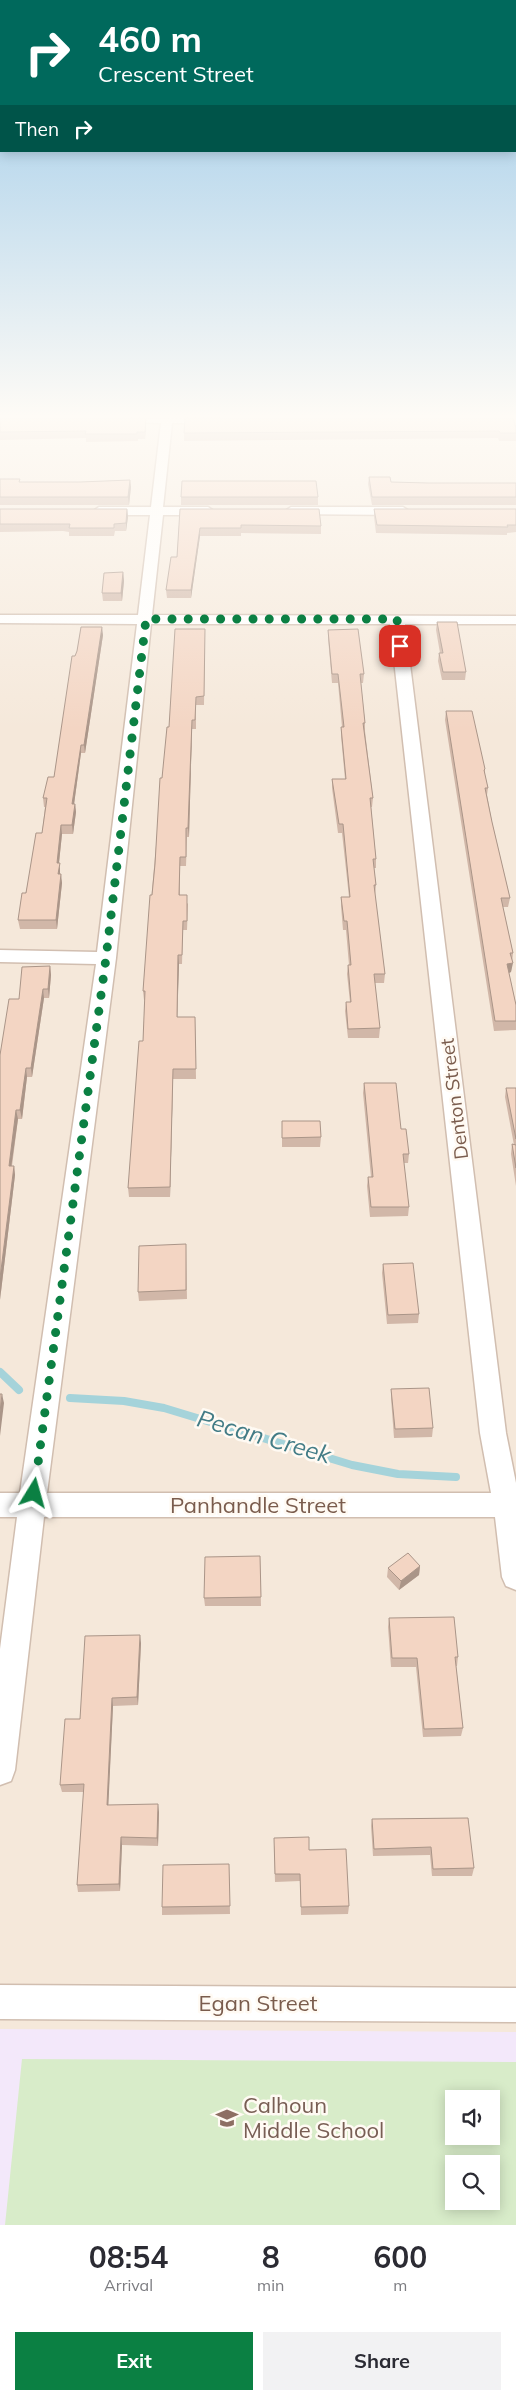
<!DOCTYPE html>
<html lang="en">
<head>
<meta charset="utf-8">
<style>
  body { margin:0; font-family:Mulish,sans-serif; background:#f2f2f3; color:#2b2b33; height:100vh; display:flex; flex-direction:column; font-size:19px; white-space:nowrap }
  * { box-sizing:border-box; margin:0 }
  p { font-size:16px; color:#7c7c81 }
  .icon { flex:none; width:28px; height:28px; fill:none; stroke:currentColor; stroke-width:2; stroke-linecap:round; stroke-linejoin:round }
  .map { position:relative; height:2225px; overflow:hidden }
  .drawer { display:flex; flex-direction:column; background:#fff; flex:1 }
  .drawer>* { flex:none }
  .banner { position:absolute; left:0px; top:0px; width:516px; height:152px; box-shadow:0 2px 12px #0003; background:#00695c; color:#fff; overflow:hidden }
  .buttons { position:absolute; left:445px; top:2090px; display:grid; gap:10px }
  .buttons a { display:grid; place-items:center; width:55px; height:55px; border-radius:0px; background:#fff; box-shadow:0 2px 12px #0003; font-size:25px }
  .pin { position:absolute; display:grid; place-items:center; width:42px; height:42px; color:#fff; margin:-21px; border-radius:10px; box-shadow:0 2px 8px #0006 }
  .me { position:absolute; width:55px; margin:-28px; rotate:8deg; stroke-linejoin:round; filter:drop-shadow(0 0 4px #0008) }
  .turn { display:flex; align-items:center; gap:18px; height:105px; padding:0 15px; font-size:22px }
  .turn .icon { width:65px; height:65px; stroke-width:2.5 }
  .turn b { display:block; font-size:35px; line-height:42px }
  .then { display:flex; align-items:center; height:48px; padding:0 15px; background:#0003; gap:10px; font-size:19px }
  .eta { display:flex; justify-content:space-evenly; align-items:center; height:85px; text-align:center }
  .eta b { font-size:30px; font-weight:700; line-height:35px }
  .button { display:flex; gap:10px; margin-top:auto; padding:10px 15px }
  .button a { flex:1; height:58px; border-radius:0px; background:#0b8043; color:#fff; font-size:20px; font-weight:700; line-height:58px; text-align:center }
  .button a+a { background:#f2f2f3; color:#2b2b33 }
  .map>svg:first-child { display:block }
  .residential { fill:#f5e8da; fill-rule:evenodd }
  .education { fill:#f3e8fa; fill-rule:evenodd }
  .green { fill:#d8ecc9; fill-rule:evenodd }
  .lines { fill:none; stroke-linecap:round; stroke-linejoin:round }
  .stream { stroke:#a5d3da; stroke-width:8 }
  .minor-casing { stroke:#d1beb0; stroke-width:3 }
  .minor { fill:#fff; fill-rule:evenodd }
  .wall { fill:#d1b7a8 }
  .shaded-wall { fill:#aa9588 }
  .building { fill:#f3d5c3; stroke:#aa9588 }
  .route { stroke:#0b8043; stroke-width:9; stroke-dasharray:0 16.2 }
  .labels { text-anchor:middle; stroke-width:5; stroke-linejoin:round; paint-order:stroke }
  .street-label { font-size:19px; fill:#7a5c4d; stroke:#fffaf3 }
  .near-street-label { font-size:22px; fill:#7a5c4d; stroke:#fffaf3 }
  .near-education-label { font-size:22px; fill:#785e54; stroke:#fffaf3; text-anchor:start }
  .near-water-label { font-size:24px; font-style:italic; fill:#437c86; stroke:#fffaf3 }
</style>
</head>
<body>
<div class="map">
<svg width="516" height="2225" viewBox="0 0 516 2225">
  <rect width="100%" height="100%" fill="#fdf6ec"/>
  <path class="residential" d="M0,418H516V2225H0ZM454,2099H491V2136H454ZM454,2164H491V2201H454Z"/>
  <path class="education" d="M0,2029L516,2032V2225H0ZM454,2099H491V2136H454ZM454,2164H491V2201H454Z"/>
  <path class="green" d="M22,2059L516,2062V2225H5ZM454,2099H491V2136H454ZM454,2164H491V2201H454Z"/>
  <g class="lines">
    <path class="stream" d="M0,1372L19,1390
      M70,1398L124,1401L164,1408L352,1465L398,1474L456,1477"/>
    <g class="minor-casing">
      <path id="minor" d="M220,418L219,422L215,423H172L163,507H208L214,511L208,515H163L152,615L516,616V624H405L506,1433L516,1483V1590L506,1586L502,1577L495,1517H44L15,1770L11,1781L0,1785V1649L17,1517H0V1493H20L96,964L0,962V950L97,952L137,624L0,623V615H138L150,515H99L93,511L99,507H151L161,423L118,422L112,419ZM151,624H390L480,1433L491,1493H47L116,958Z
        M291,507H403L409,511L403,515L286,514L285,511Z
        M0,1985L516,1988V2022L0,2019Z"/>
    </g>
    <use href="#minor" class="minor"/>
  </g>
  <path class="wall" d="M0,418L146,425L145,439H138V441L86,442V438L0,440Z
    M516,428V441H499L498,438L184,441V433Z
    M369,477L391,482L428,483H516V505H372L368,484Z
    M0,479L20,482H80L130,480L131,487L129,505H0Z
    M181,497H318V505H181Z
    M0,509H127L128,517L126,531H115L114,536H69V532L63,531L0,532Z
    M180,509L321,526V534L241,533V536H200L191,598H167L166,590L177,557Z
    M374,509H516V532L507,533V535L376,533L374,517Z
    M123,572L124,581L122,601H103L102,593Z
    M437,622L466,672L465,680H442L438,661L439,653H440L436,630Z
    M205,629L204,705H196V729H192L189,837H187L186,866H180V895L188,904L187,930H183L182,964H179L177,1017H195L196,1079H173L170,1197H129L128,1188L143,1041L145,1000H144L143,991L162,778L169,727Z
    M328,630L364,674L363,683H361L365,723V731L373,798L372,807H371L376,859V868H374L376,885L375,895L385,974L384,983H375L380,1028L379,1038H348L345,1011L346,1002H350L347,974L348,965H349L346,930H343L341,906V897H349L342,833H338L332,788V779H345L341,736V727H342L338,683H332L328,638Z
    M103,635L85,753H81L74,804H75L76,812L73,834H62L59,863L60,872V874L62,883L57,929H20L18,920L42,833L45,807H44L43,798L54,777L75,656Z
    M446,711L485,769V775L488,788L487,795L492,822L510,898L508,907H503L513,953L511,972L509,973L516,1005V1030L494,1031L445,720Z
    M50,966L51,975L49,998H44L32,1077H27L22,1119H18L12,1166H14L15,1175L0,1300L19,999Z
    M364,1083L401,1129L409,1154L408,1163H404L409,1207L408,1216L370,1217L367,1186L368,1177H371L363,1093Z
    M506,1088H516V1186L511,1154L512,1144L514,1145L505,1097Z
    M282,1121L321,1137L320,1147H282Z
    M186,1244L187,1299L139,1301L138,1292Z
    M383,1264L419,1314L418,1323L387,1324L382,1273Z
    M391,1389L433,1428L432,1437L394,1438L391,1398Z
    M260,1556L261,1606H205L204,1598Z
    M420,1566L419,1575L399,1590L387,1577L388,1568Z
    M389,1618L458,1657L457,1666H456L463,1728L461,1736L423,1737L416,1667H391L388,1627Z
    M141,1643L138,1705L113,1706L108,1805L159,1812L158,1846L122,1845L120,1891L78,1892L77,1885L84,1792H62L60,1785Z
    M372,1819L474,1868L472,1876H432L430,1855L373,1856L371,1826Z
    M274,1846L309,1850L349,1906L348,1914L301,1915L300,1881L275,1882Z
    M229,1864L230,1914L162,1915V1907Z"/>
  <path class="shaded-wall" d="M146,418V425L145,439V432Z
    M130,480L131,487L129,505L128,497Z
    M127,509L128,517L126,531V523Z
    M200,528V536L191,598V590Z
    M123,572L124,581L122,601L121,593Z
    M102,627L103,635L85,753L84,745Z
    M192,720V729L189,837L188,828Z
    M81,745V753L73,812L72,804Z
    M75,804L76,812L73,834L72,825Z
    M61,825L62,834L58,872L57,863Z
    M60,863V872L59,884L58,874Z
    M61,874L62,883L57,929L56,920Z
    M178,955L179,964L177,1027V1017Z
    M513,963L511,972L506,974L507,964Z
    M50,966L51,975L49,998L48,989Z
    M43,989L44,998L32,1077L31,1068Z
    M26,1068L27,1077L22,1119L20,1110Z
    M173,1069V1079L170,1197V1187Z
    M16,1110L18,1119L10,1175L9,1166Z
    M14,1166L15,1175L0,1300V1278Z
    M2,1394L4,1403L0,1436V1412Z
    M420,1566L419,1575L399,1590L401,1581Z
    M140,1635L141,1643L138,1705L137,1697Z
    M112,1698L113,1706L108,1813L107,1805Z
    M158,1804L159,1812L158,1846L157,1838Z
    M121,1837L122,1845L120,1891L119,1884Z"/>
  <path class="building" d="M0,418H146L145,432H137V434H85L86,431L0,432Z
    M185,418H513L516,428V433H500L499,431L184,433Z
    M369,477H390L391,482L428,483H516V497H372Z
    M0,479H20L19,482H80L130,480L128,497H0Z
    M182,481H316L318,497H181Z
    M0,509H127L126,523L114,524V528H69L70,524H0Z
    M180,509H319L321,526L241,525V528H200L191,590H166L171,557H177Z
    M374,509H516V525H507L508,527L377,525Z
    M123,572L121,593H102L104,573Z
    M437,622H457L466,672H443L439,653H443Z
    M81,627H102L84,745H81L72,804H75L72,825H61L57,863H60L58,874H61L56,920H18L22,893H26L36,833H42L47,798H43L48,777H54L72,656H75L77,651Z
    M175,629H205L204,696L196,697L195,720H192L188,828H186V857H180L179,895H187V921H183L182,955H178L177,1017H195L196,1069H173L170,1187L128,1188L139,1041H143L145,991H143L150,895H152L155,864L160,778H162L167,727H169Z
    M358,629L364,674H360L365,723H363L373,798H370L376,859H373L376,885H374L385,974H374L380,1028L348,1029L346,1002H351L348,965H351L347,921H344L341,897H350L343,824H339L332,779H346L341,727H344L338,674H332L328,630Z
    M446,711H472L485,769L484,770L488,788H485L492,822L510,898H501L513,953H510L513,963L507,964L516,1005V1021H495Z
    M50,966L48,989H43L31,1068H26L20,1110H16L9,1166H14L0,1278V1055L9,999H19L22,967Z
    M364,1083H396L401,1129H406L409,1154H403L409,1207H371L368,1177H373Z
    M506,1088H516V1139Z
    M282,1121H320L321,1137L282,1138Z
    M512,1144L516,1145V1168Z
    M186,1244V1290L138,1292L139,1246Z
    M413,1263L419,1314L388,1315L383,1264Z
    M429,1388L433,1428L395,1429L391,1389Z
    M0,1394H2L0,1412Z
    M408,1553L420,1566L401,1581L388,1568Z
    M260,1556L261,1597L204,1598L205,1557Z
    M454,1617L458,1657H455L463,1728L424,1729L417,1658H392L389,1618Z
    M140,1635L137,1697L112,1698L107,1805L158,1804L157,1838L121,1837L119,1884L77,1885L84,1784L60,1785L65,1719H80L85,1636Z
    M468,1818L474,1868L433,1869L431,1847L374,1849L372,1819Z
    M309,1837V1850L346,1849L349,1906L301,1907L300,1874H275L274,1838Z
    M229,1864L230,1906L162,1907L163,1865Z"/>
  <linearGradient id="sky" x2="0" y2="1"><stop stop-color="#97c7e8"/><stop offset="0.57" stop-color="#fefbf6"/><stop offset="1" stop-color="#fefbf6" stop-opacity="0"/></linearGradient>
  <rect width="516" height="730" fill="url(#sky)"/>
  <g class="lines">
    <path class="route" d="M34,1493L106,958L146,619H397L400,646"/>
  </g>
  <defs>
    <g id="school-bare" transform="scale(1.725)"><path d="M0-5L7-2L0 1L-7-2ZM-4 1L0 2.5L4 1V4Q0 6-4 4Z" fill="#8d6e63" stroke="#fffaf3" stroke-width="2.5" paint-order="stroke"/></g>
  </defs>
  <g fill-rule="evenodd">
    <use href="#school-bare" x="227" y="2118"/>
  </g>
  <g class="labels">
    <g class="street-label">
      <text transform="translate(454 1099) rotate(-97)" y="7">Denton Street</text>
    </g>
    <g class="near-street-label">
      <text x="258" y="1513">Panhandle Street</text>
      <text x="258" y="2011">Egan Street</text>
    </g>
    <g class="near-education-label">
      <text x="243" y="2113">Calhoun<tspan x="243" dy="25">Middle School</tspan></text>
    </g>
    <g class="near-water-label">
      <text transform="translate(264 1437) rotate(16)" y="8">Pecan Creek</text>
    </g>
  </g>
</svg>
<div class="buttons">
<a><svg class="icon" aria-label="sound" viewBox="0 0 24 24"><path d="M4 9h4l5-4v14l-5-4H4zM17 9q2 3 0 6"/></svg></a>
<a><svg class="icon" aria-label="search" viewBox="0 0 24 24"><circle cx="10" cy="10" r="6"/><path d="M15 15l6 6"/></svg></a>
</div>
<div class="pin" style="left:400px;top:646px;background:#d93025"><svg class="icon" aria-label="arrive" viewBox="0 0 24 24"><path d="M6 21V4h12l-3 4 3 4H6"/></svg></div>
<svg class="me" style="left:34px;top:1493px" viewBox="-20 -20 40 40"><path d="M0-17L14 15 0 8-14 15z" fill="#0b8043" stroke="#fff" stroke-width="4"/></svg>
<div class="banner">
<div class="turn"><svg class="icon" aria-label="right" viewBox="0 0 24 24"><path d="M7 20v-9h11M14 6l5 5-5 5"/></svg><div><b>460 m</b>Crescent Street</div></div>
<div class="then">Then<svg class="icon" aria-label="right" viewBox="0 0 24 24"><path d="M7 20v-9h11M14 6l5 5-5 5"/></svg></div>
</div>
</div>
<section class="drawer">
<div class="eta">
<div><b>08:54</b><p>Arrival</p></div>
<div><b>8</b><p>min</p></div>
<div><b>600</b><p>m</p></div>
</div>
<div class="button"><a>Exit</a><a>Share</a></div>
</section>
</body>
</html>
